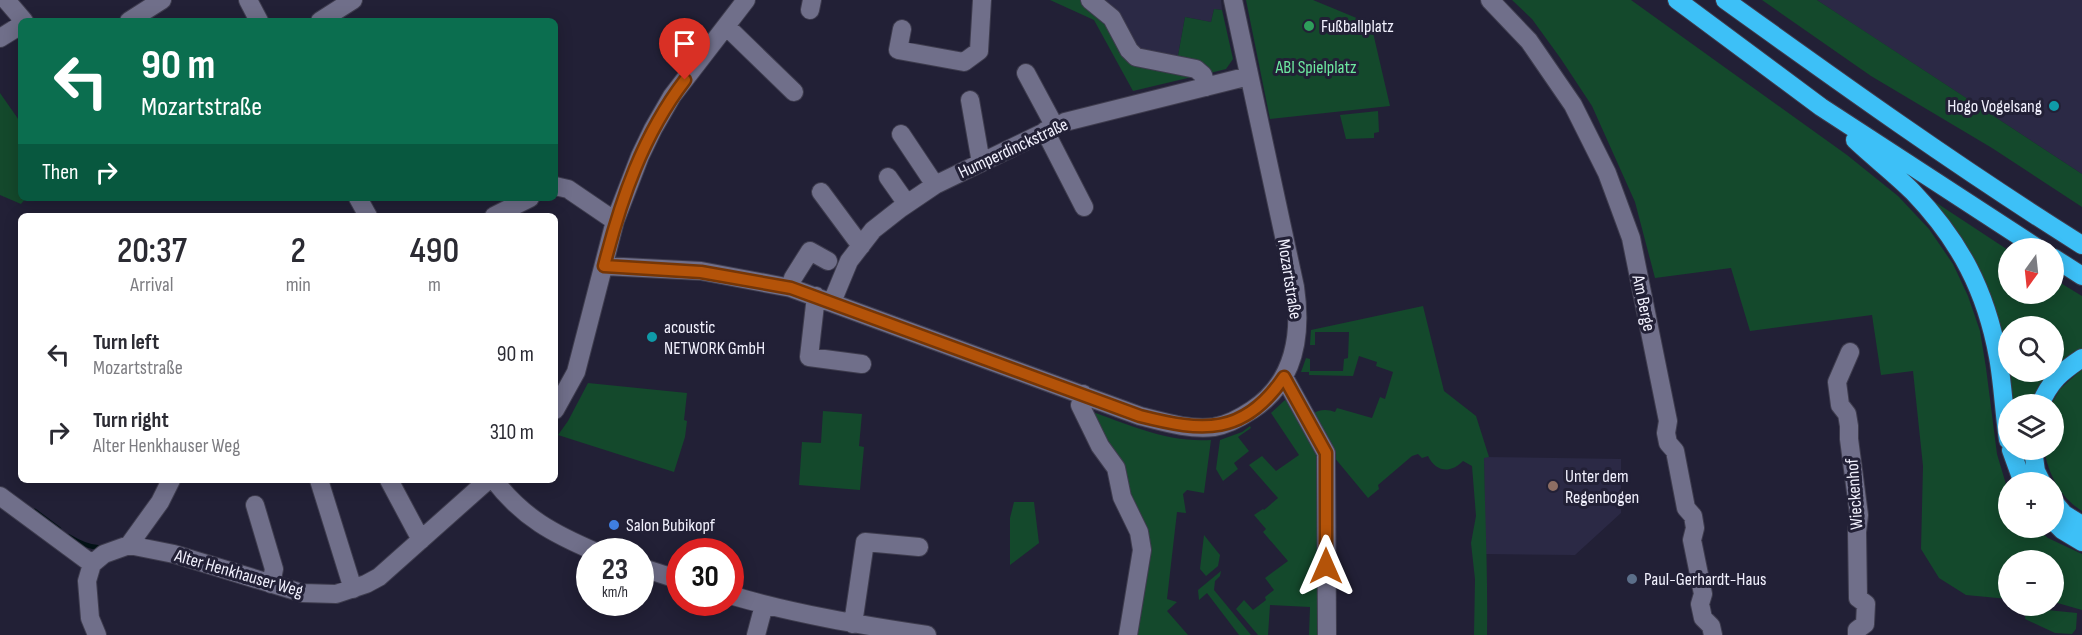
<!DOCTYPE html>
<html lang="en">
<head>
<meta charset="utf-8">
<style>
  body { margin:0; font-family:"Sofia Sans Condensed",sans-serif; background:#f7f7f7; color:#2b2b33; height:100vh; display:flex; flex-direction:column; font-size:22px; white-space:nowrap }
  * { box-sizing:border-box; margin:0 }
  p { font-size:20px; color:#7c7c81 }
  .icon { flex:none; width:33px; height:33px; fill:none; stroke:currentColor; stroke-width:2; stroke-linecap:round; stroke-linejoin:round }
  .map { position:relative; flex:1; overflow:hidden }
  .panel { position:absolute; left:18px; top:213px; width:540px; height:270px; display:flex; flex-direction:column; background:#fff; border-radius:9px; box-shadow:0 3px 15px #0003 }
  .panel>* { flex:none }
  .guide { position:absolute; left:18px; top:18px; width:540px; height:183px; border-radius:9px; box-shadow:0 3px 15px #0003; background:#0b6e4f; color:#fff; overflow:hidden }
  .needle { width:39px; rotate:195deg }
  .tools { position:absolute; left:1998px; top:238px; display:grid; gap:12px }
  .tools a { display:grid; place-items:center; width:66px; height:66px; border-radius:50%; background:#fff; box-shadow:0 3px 15px #0003; font-size:30px }
  .speed { position:absolute; left:576px; top:538px; display:flex; gap:12px; font-size:30px; font-weight:700; text-align:center }
  .speed>* { display:grid; place-content:center; width:78px; height:78px; border-radius:50%; background:#fff; box-shadow:0 3px 15px #0003; line-height:1 }
  .speed small { font-size:15px; font-weight:400 }
  .speed .limit { border:9px solid #d22; background:#fff; color:#111 }
  .pin { position:absolute; display:grid; place-items:center; width:51px; height:51px; color:#fff; margin:-62px -26px; border-radius:50% 50% 50% 0; rotate:-45deg; box-shadow:0 0 6px #0007 }
  .pin .icon { rotate:45deg }
  .me { position:absolute; width:66px; margin:-33px; rotate:0deg; stroke-linejoin:round; filter:drop-shadow(0 0 4px #0008) }
  .turn { display:flex; align-items:center; gap:21px; height:126px; padding:0 24px; font-size:27px }
  .turn .icon { width:78px; height:78px; stroke-width:2.5 }
  .turn b { display:block; font-size:42px; line-height:51px }
  .then { display:flex; align-items:center; height:57px; padding:0 24px; background:#0003; gap:12px; font-size:22px }
  .eta { display:flex; justify-content:space-evenly; align-items:center; height:102px; text-align:center }
  .eta b { font-size:36px; font-weight:600; line-height:42px }
  ul { padding:0; list-style:none }
  li { display:flex; align-items:center; gap:18px; height:78px; padding:0 24px }
  li div { flex:1 }
  li b { display:block; font-size:22px }
  li em { font-style:normal }
  .map>svg:first-child { display:block }
  .built { fill:#2b2945 }
  .green { fill:#14492c }
  .lines { fill:none; stroke-linecap:round; stroke-linejoin:round }
  .stream { stroke:#021115; stroke-width:4.5 }
  .minor-casing { stroke:#3e3c4e; stroke-width:20 }
  .highway-casing { stroke:#3e3c4e; stroke-width:20 }
  .minor { stroke:#706f8a; stroke-width:18 }
  .highway { stroke:#3dc0f7; stroke-width:18 }
  .route-casing { stroke:#753606; stroke-width:15 }
  .route { stroke:#b45309; stroke-width:10 }
  .leisure-dot { fill:#2e9e5b; stroke:#222036; stroke-width:2 }
  .culture-dot { fill:#0f9aa8; stroke:#222036; stroke-width:2 }
  .education-dot { fill:#8d6e63; stroke:#222036; stroke-width:2 }
  .shop-dot { fill:#3f7fe0; stroke:#222036; stroke-width:2 }
  .service-dot { fill:#5c6f8a; stroke:#222036; stroke-width:2 }
  .labels { text-anchor:middle; stroke-width:6; stroke-linejoin:round; paint-order:stroke }
  .poi-label { font-size:18px; fill:#f1f0fd; stroke:#222036; text-anchor:start }
  .park-label { font-size:18px; fill:#6de8a0; stroke:#222036 }
  .street-label { font-size:18px; fill:#f1f0fd; stroke:#222036 }
</style>
</head>
<body>
<div class="map">
<svg width="2082" height="635" viewBox="0 0 2082 635">
  <rect width="100%" height="100%" fill="#222036"/>
  <path class="built" d="M1081,0H1221L1222,10L1214,9L1211,22L1185,17L1177,61L1149,66Z
    M1817,0H2082V174L1850,22Z
    M1484,457L1621,459V513L1575,555L1485,554Z"/>
  <path class="green" d="M1050,0H1081L1110,28L1123,48L1196,76L1133,91L1094,20Z
    M1246,0H1313L1371,24L1390,106L1270,119Z
    M1512,0H1631L1847,155L1898,196L1929,229L1953,264L1968,296L1980,331L1986,368L1997,454L2008,491V528H2036L2048,538L2082,554V610L2054,602V561H2008V599L1966,595L1939,578L1921,549L1923,466L1913,371L1881,375L1872,315L1750,331L1731,268L1655,278L1635,202L1592,106L1561,59L1532,19Z
    M1762,0H1817L2082,174V207L1992,148L1871,76Z
    M1214,9L1222,10L1233,59L1226,69L1210,73L1177,61L1185,17L1211,22Z
    M0,93L21,123V198H26L21,204L0,195Z
    M1378,111L1379,132L1374,133V138L1346,139L1340,115Z
    M1923,194L2008,250V294H2054V279L2082,296V349L2065,359L2054,369V327H2008V372H2051L2032,405H2009L1998,328Z
    M1423,306L1444,391L1476,416L1489,457L1484,458C1485,517 1488,576 1487,635H1474L1475,579L1471,543L1476,516L1472,466L1463,461C1450,474 1436,472 1428,456L1422,458L1418,454L1412,456L1378,485L1379,489L1368,498L1329,451L1312,414C1319,409 1328,409 1335,412L1337,408L1372,418L1380,397L1385,399L1393,372L1376,366L1377,362L1359,356L1353,376L1309,375V372H1301L1306,358L1310,359V371H1343L1344,359L1348,358L1349,332H1315V345H1310L1311,330Z
    M2082,369V511C2060,497 2049,475 2044,450H2054V405H2051L2060,389Z
    M588,383L687,393L684,420L687,421L685,437L674,472L558,435L568,421Z
    M1285,400L1294,403L1321,452L1323,635H1309L1310,607L1270,605L1268,635H1258L1236,609L1244,600L1253,610L1266,600L1265,597L1274,590L1265,578L1288,561L1263,532L1266,529L1254,515L1263,509L1264,510L1278,498L1249,465L1262,456L1276,471L1299,455L1271,413Z
    M1087,410C1127,424 1168,443 1211,440L1204,493L1187,490L1183,494L1186,513L1177,512L1167,599L1177,602L1167,611L1188,635H1131L1146,546Z
    M823,411L862,414L859,446L864,447L860,490L799,485L802,442L821,443Z
    M1250,426L1251,428L1238,437L1249,451L1234,463L1238,469L1223,481L1216,469L1220,440L1242,432Z
    M1014,502H1034L1039,543L1010,565V518Z
    M1204,535L1220,555L1218,566L1206,576L1200,569Z
    M1221,571L1220,576L1215,581L1214,590L1251,635H1239L1207,593L1199,600L1198,590Z
    M2026,608L2077,613L2076,629L2072,634L2055,633L2025,619Z"/>
  <g class="lines">
    <path class="stream" d="M35,511L59,529
      M68,536C78,542 91,549 102,547"/>
    <g class="minor-casing">
      <path id="minor" d="M6,0L24,21
        M248,0L259,21
        M1090,0L1112,18L1129,50L1136,57L1196,69L1203,75L1206,87
        M1490,0L1529,41L1573,105L1607,173L1631,238L1668,421L1666,433L1668,443L1675,451L1686,508L1693,516L1695,528L1692,540L1703,594L1700,604L1703,618L1711,626L1713,635
        M810,10L812,0
        M129,21L162,0
        M320,21L353,0
        M726,26L794,92
        M902,29L898,50L964,62L979,51L982,0
        M0,38L21,25
        M1026,73L1055,127
        M970,100L981,163
        M1045,131L1084,207
        M901,134L935,185
        M888,177L907,204
        M555,186L568,189L615,221
        M821,192L861,246
        M358,198L368,216
        M494,216L530,198
        M604,266L701,271L791,288L1140,416C1164,422 1189,430 1214,427C1227,425 1240,418 1252,410C1295,382 1302,335 1295,287L1233,0
        M791,288L793,278L810,251L828,261
        M816,296L809,357L862,364
        M832,302L849,261L873,230L901,208L935,185L1065,122L1249,76
        M1850,352L1837,382L1840,405L1847,414L1849,426V439L1859,515L1857,532L1858,598L1866,604L1865,624L1857,630V635
        M1284,377L1326,453L1327,635
        M1083,394L1080,405L1100,446L1116,468L1122,497L1139,532L1142,550L1128,635
        M555,410L576,372L615,221L640,156L653,129L672,96L746,0
        M319,480L353,589
        M389,480L421,540
        M494,480C523,518 554,534 596,552
        M0,496L92,564
        M255,505L274,569L271,584
        M129,545L160,502L171,480
        M640,567L680,580
        M730,595C795,614 860,625 927,635
        M853,624L865,542L919,547
        M97,635L90,618L87,581L92,564L104,554L129,545L174,554L302,593L336,594L366,584L379,577L488,480
        M756,635L764,605"/>
    </g>
    <g class="highway-casing">
      <path id="highway" d="M1677,0L1821,107L2039,249
        M1725,0C1842,84 1959,168 2082,245
        M1855,140C1874,158 1895,174 1913,192C1960,241 1986,291 1998,357C2003,385 2004,413 2008,440
        M2054,258L2082,276
        M2040,405C2050,381 2061,372 2082,358
        M2011,450L2023,483
        M2033,450L2036,471L2042,483
        M2054,502L2064,514L2082,525
        M2054,522L2062,530L2082,542"/>
    </g>
    <use href="#minor" class="minor"/>
    <use href="#highway" class="highway"/>
  </g>
  <g class="lines">
    <g class="route-casing">
      <path id="route" d="M685,80C643,135 621,199 604,266L701,272L791,288L1140,416C1203,432 1244,436 1284,377L1326,453V566"/>
    </g>
    <use href="#route" class="route"/>
  </g>
  <circle class="leisure-dot" cx="1309" cy="26" r="6"/>
  <g class="culture-dot">
    <circle cx="2054" cy="106" r="6"/>
    <circle cx="652" cy="337" r="6"/>
  </g>
  <circle class="education-dot" cx="1553" cy="486" r="6"/>
  <circle class="shop-dot" cx="614" cy="525" r="6"/>
  <circle class="service-dot" cx="1632" cy="579" r="6"/>
  <g class="labels">
    <g class="poi-label">
      <text x="1321" y="32">Fußballplatz</text>
      <text x="2042" y="112" text-anchor="end">Hogo Vogelsang</text>
      <text x="664" y="333">acoustic<tspan x="664" dy="21">NETWORK GmbH</tspan></text>
      <text x="1565" y="482">Unter dem<tspan x="1565" dy="21">Regenbogen</tspan></text>
      <text x="626" y="531">Salon Bubikopf</text>
      <text x="1644" y="585">Paul-Gerhardt-Haus</text>
    </g>
    <g class="park-label">
      <text x="1316" y="73">ABI Spielplatz</text>
    </g>
    <g class="street-label">
      <text transform="translate(1013 148) rotate(-25)" y="6">Humperdinckstraße</text>
      <text transform="translate(1290 279) rotate(81)" y="6">Mozartstraße</text>
      <text transform="translate(1644 303) rotate(78)" y="6">Am Berge</text>
      <text transform="translate(1854 494) rotate(-94)" y="6">Wieckenhof</text>
      <text transform="translate(239 573) rotate(16)" y="6">Alter Henkhauser Weg</text>
    </g>
  </g>
</svg>
<div class="tools">
<a><svg class="needle" viewBox="-14 -14 28 28"><path d="M0-13l5 13h-10z" fill="#e53935"/><path d="M0 13l5-13h-10z" fill="#7c7c81"/></svg></a>
<a><svg class="icon" aria-label="search" viewBox="0 0 24 24"><circle cx="10" cy="10" r="6"/><path d="M15 15l6 6"/></svg></a>
<a><svg class="icon" aria-label="layers" viewBox="0 0 24 24"><path d="M12 4l9 5-9 5-9-5zM3 14l9 5 9-5"/></svg></a>
<a>+</a>
<a>−</a>
</div>
<div class="speed"><div>23<small>km/h</small></div><div class="limit">30</div></div>
<div class="pin" style="left:685px;top:80px;background:#d93025"><svg class="icon" aria-label="arrive" viewBox="0 0 24 24"><path d="M6 21V4h12l-3 4 3 4H6"/></svg></div>
<svg class="me" style="left:1326px;top:566px" viewBox="-20 -20 40 40"><path d="M0-17L14 15 0 8-14 15z" fill="#b45309" stroke="#fff" stroke-width="4"/></svg>
<div class="guide">
<div class="turn"><svg class="icon" aria-label="left" viewBox="0 0 24 24"><path d="M17 20v-9H6M10 6l-5 5 5 5"/></svg><div><b>90 m</b>Mozartstraße</div></div>
<div class="then">Then<svg class="icon" aria-label="right" viewBox="0 0 24 24"><path d="M7 20v-9h11M14 6l5 5-5 5"/></svg></div>
</div>
<section class="panel">
<div class="eta">
<div><b>20:37</b><p>Arrival</p></div>
<div><b>2</b><p>min</p></div>
<div><b>490</b><p>m</p></div>
</div>
<ul>
<li><svg class="icon" aria-label="left" viewBox="0 0 24 24"><path d="M17 20v-9H6M10 6l-5 5 5 5"/></svg><div><b>Turn left</b><p>Mozartstraße</p></div><em>90 m</em></li>
<li><svg class="icon" aria-label="right" viewBox="0 0 24 24"><path d="M7 20v-9h11M14 6l5 5-5 5"/></svg><div><b>Turn right</b><p>Alter Henkhauser Weg</p></div><em>310 m</em></li>
</ul>
</section>
</div>
</body>
</html>
